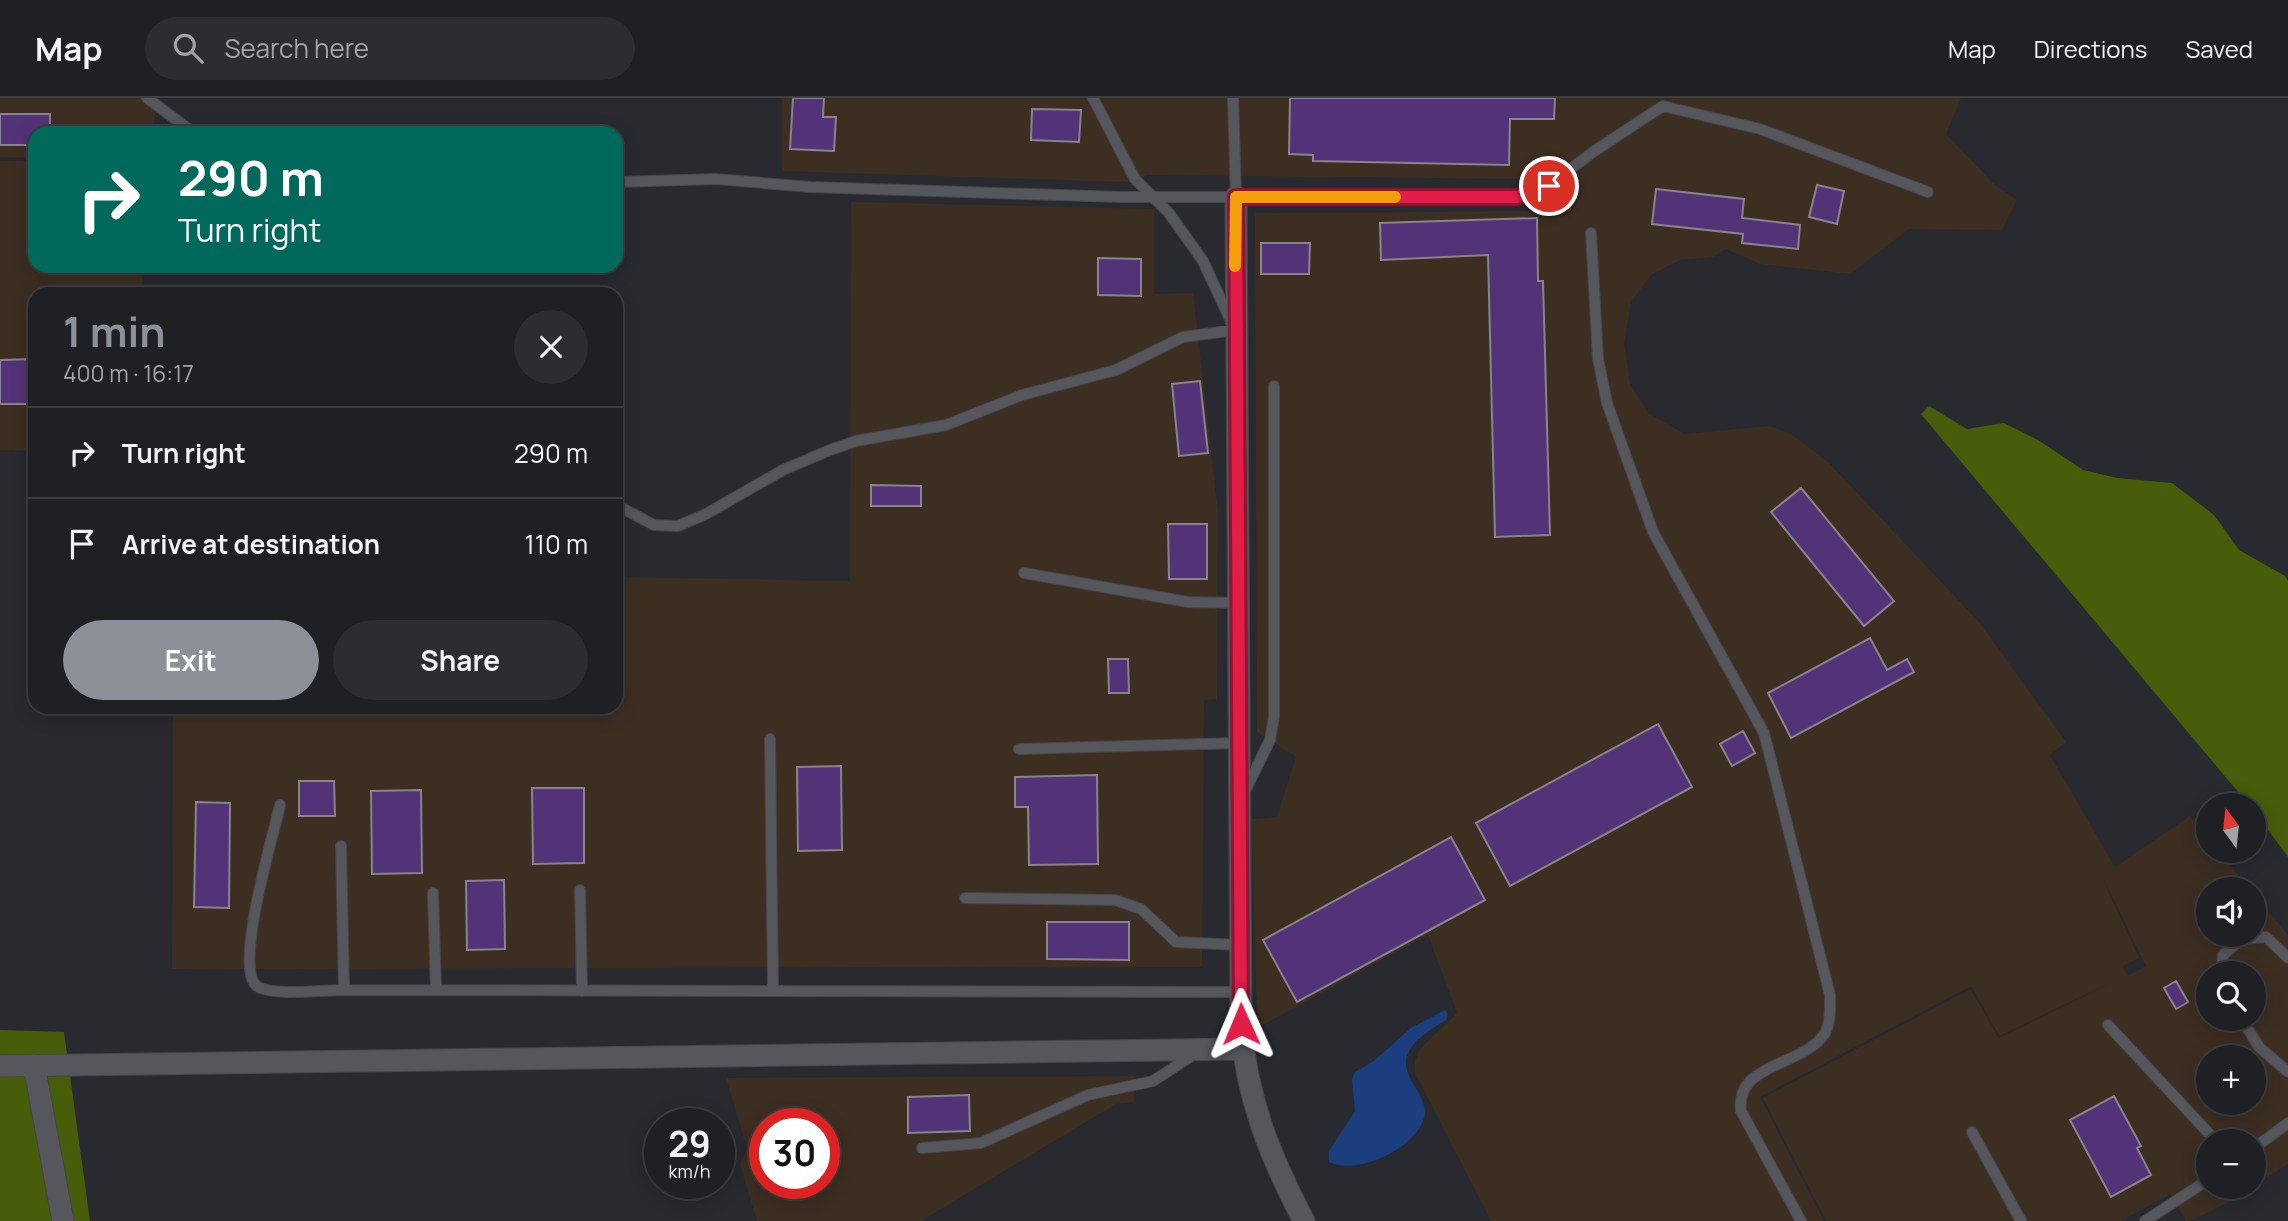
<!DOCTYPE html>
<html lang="en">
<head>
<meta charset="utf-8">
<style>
  body { margin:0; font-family:Manrope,sans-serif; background:#2b2d31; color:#f1f3f6; height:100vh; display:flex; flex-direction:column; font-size:26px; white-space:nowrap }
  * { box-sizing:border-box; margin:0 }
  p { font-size:23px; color:#a1a3a6 }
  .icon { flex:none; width:38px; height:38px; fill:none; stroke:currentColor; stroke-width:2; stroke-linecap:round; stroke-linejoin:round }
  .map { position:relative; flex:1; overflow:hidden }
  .details { position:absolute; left:28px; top:189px; width:595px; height:427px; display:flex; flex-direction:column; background:#1e2024; border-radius:21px; box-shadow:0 4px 18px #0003,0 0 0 2px #3c3e41 }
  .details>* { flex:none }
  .top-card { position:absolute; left:28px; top:28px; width:595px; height:147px; border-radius:21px; box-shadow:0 4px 18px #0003,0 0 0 2px #3c3e41; background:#00695c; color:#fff; overflow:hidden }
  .needle { width:46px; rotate:345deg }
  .fabs { position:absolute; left:2196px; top:695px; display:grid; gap:14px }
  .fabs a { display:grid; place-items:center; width:70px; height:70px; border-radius:50%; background:#1e2024; box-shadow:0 4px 18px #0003,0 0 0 2px #3c3e41; font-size:35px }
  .speed { position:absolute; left:644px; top:1010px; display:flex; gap:14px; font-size:35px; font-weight:700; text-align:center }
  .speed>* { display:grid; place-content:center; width:91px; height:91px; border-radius:50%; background:#1e2024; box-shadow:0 4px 18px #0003,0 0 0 2px #3c3e41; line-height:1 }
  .speed small { font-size:18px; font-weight:400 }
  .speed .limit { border:10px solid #d22; background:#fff; color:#111 }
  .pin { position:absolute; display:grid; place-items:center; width:60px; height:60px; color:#fff; margin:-30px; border:4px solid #fff; border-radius:50%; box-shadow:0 2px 7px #0007 }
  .me { position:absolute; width:77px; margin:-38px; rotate:359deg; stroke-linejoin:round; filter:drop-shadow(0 0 5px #0008) }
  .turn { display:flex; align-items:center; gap:24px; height:147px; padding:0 35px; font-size:32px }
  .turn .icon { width:91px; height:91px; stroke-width:2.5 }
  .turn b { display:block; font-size:49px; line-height:60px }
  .round { display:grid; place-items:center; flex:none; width:74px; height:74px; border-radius:37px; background:#2b2d31 }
  .head { display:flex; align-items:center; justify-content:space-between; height:119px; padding:0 35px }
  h1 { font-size:42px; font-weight:700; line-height:52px; color:#8c9099 }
  .action { display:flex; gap:14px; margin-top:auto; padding:14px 35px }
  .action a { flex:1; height:80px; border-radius:42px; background:#8c9099; color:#fff; font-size:28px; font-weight:700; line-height:80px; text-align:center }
  .action a+a { background:#2b2d31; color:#f1f3f6 }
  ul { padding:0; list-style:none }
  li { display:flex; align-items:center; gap:21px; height:91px; padding:0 35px; border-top:2px solid #3c3e41 }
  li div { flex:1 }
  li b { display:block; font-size:26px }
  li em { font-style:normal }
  header { display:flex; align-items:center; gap:42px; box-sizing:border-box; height:98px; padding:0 35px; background:#1e2024; border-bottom:2px solid #3c3e41 }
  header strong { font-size:33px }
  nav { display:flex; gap:38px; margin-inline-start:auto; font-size:24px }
  .search { width:490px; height:63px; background:#2b2d31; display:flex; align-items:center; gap:18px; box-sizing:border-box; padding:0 24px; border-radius:38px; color:#a1a3a6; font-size:26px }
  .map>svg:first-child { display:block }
  .industrial { fill:#3d2e22; fill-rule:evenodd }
  .green { fill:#475d0a }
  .water { fill:#1a3e7e }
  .building { fill:#533378; stroke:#87848b; stroke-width:2 }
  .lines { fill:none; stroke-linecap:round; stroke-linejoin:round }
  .lane-casing { stroke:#45464c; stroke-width:12 }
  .street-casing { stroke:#45464c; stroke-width:23 }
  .lane { stroke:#55575d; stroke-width:10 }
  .street { stroke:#55575d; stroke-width:21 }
  .route-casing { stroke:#92132f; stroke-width:18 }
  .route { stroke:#e11d48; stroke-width:12 }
  .slow { stroke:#f59e0b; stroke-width:12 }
</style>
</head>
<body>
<header>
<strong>Map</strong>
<div class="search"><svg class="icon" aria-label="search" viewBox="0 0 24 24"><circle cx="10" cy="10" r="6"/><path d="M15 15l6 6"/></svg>Search here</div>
<nav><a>Map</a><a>Directions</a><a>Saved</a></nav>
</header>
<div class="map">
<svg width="2288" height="1123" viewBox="0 0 2288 1123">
  <rect width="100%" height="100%" fill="#282a30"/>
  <path class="industrial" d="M0,0H155L154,35H35V60L0,59Z
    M782,0H1961L1946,36L1995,87L2017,102L2002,132L1909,131L1850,176L1760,166L1726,151L1713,159L1680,162L1651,177L1631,204L1624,245L1630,286L1649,316L1685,336L1770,328L1791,336L1828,364L1979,524L2066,644L2050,657L2115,769L2190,718L2208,741V752L2218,753L2250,791H2208V836H2254V796L2288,837V1066L2254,1088V1043H2208V1088H2254L2245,1096L2191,1123H2186L2170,1096L2121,1123H1826L1763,1000L1971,891L1999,940L2117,882L1999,938L1971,888L1760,999L1824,1123H1491L1415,975V964L1420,951L1457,915L1428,837L1259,929L1257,927L1252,721L1277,719L1296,659L1257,634L1255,115L1550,113L1561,97L1537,81L1147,77L1127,84L782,73ZM2101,777L2146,868L2127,878L2123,868L2139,860ZM2208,875H2254V920H2208ZM2208,959H2254V1004H2208Z
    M0,63H35V168H143L142,196H35V353L0,352Z
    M851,104L1154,111V196L1193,195L1218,414L1217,601L1204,602L1202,869L172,871L173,609H616V479L850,483Z
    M1134,978V1004L1116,1006L921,1123H757L740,1066L747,1050L726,980ZM765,1026H824V1085H765Z"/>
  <path class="green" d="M1929,308L1967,331L2004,325L2038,342L2083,372L2117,380L2172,385L2214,417L2239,452L2285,478L2288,483V759L2254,713V707H2249L1921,316Z
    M0,932L64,934L90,1123H0Z"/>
  <path class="water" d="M1445,912L1448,916L1446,922C1432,931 1407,944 1406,964C1405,983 1430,1001 1424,1020C1415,1051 1357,1078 1329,1064V1053L1355,1013L1352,981L1355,974L1374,963L1411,930Z"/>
  <path class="building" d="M793,0H824L823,19H836L834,53L790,51Z
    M1290,0H1555L1554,21H1510L1509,67L1313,63V57L1289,56Z
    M1032,11L1081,12L1079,44L1031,42Z
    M0,16H50V35H35V47H0Z
    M1817,87L1844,93L1837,126L1809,119Z
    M1656,91L1744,101L1742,120L1800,127L1798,151L1742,145L1743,136L1652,126Z
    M1537,120L1538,183H1543L1550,437L1495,439L1488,157L1381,162L1380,125Z
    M1261,145H1310L1309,176H1261Z
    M1098,160L1141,161V198L1098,197Z
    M35,261V306H0V262Z
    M1200,283L1208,355L1179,358L1172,286Z
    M871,387L921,388V408H871Z
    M1801,390L1894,503L1864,528L1771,414Z
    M1168,426H1207V481H1169Z
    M1870,540L1887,572L1907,561L1914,574L1791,640L1768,595Z
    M1108,561H1128L1129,595H1109Z
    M1658,626L1692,689L1510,788L1476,725Z
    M1743,633L1755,655L1732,668L1720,646Z
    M841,668L842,752L798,753L797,669Z
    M1097,677L1098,766L1029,767L1028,709H1015V679Z
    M299,683H334L335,718H299Z
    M532,690H584V765L533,766Z
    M421,692L422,775L372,776L371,693Z
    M196,704L230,705L229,810L194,809Z
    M1451,739L1485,802L1297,904L1263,842Z
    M504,782L505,851L467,852L466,783Z
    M1047,824H1129V862L1047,861Z
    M2176,883L2188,904L2176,911L2164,890Z
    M969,997L970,1033L908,1035V999Z
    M2114,998L2141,1048L2137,1050L2151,1077L2111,1099L2070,1022Z"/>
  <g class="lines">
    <g class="lane-casing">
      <path id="lane" d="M147,0L194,35
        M1233,0L1236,99
        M616,84L716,81L810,89L1121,99H1517L1548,88L1593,54L1663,8L1760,31L1928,94
        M1591,135L1598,261L1607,305L1653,434L1764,635L1830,897C1830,909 1831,925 1825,935C1804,969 1735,964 1741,1013L1801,1123
        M616,407L654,427L678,428L706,416L783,372L830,352L856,343L946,327L1022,297L1116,272L1183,239L1235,232L1203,163L1169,115L1135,81L1093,0
        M1024,475L1188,504L1238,505
        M770,641L773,893
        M1019,651L1239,645
        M1244,695L1270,642L1274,619V288
        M280,707C274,736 232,873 258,889C273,898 325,892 344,892
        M341,748L344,892L1240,894
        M580,792L582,893
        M433,795L436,892
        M965,800L1115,802L1141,811L1176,844L1240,847
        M2221,875L2223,857L2242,841L2266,839L2288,860
        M2241,920L2259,949L2288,974
        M2108,927L2216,1043
        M1972,1034L2021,1123
        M922,1050L981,1045L1088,997L1153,983L1196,955
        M2254,1050L2288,1025
        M2145,1123L2208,1082"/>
    </g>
    <g class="street-casing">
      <path id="street" d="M1236,99L1241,926C1246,1000 1270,1058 1304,1123
        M34,967L63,1123
        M0,968L1243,951"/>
    </g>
    <use href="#lane" class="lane"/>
    <use href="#street" class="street"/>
  </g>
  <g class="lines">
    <g class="route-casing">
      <path id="route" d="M1241,926L1236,99H1517L1549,88"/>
    </g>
    <use href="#route" class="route"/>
    <path class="slow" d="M1235,168L1236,99H1395"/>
  </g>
</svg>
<div class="fabs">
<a><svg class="needle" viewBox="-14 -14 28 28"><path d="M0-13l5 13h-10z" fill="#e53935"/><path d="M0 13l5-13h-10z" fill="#a1a3a6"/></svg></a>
<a><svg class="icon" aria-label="sound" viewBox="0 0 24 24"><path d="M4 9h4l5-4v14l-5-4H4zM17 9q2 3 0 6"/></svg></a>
<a><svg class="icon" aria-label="search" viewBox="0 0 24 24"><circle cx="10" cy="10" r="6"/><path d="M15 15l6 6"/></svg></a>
<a>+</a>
<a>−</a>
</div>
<div class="speed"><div>29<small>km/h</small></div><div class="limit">30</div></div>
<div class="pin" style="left:1549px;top:88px;background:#d93025"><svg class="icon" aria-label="arrive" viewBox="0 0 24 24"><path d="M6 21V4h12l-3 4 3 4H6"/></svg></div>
<svg class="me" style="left:1241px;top:926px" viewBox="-20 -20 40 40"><path d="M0-17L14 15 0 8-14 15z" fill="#e11d48" stroke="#fff" stroke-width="4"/></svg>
<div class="top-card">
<div class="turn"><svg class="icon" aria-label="right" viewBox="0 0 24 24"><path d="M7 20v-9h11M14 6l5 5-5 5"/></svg><div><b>290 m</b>Turn right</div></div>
</div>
<section class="details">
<div class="head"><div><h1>1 min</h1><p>400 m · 16:17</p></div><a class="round"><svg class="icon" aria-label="close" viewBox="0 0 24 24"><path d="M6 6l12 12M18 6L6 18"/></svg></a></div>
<ul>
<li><svg class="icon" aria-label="right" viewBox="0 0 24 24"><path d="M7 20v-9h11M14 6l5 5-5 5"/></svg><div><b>Turn right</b></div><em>290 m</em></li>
<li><svg class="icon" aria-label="arrive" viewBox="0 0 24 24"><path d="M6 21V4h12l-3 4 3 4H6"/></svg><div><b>Arrive at destination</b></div><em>110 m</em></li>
</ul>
<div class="action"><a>Exit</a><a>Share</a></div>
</section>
</div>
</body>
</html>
